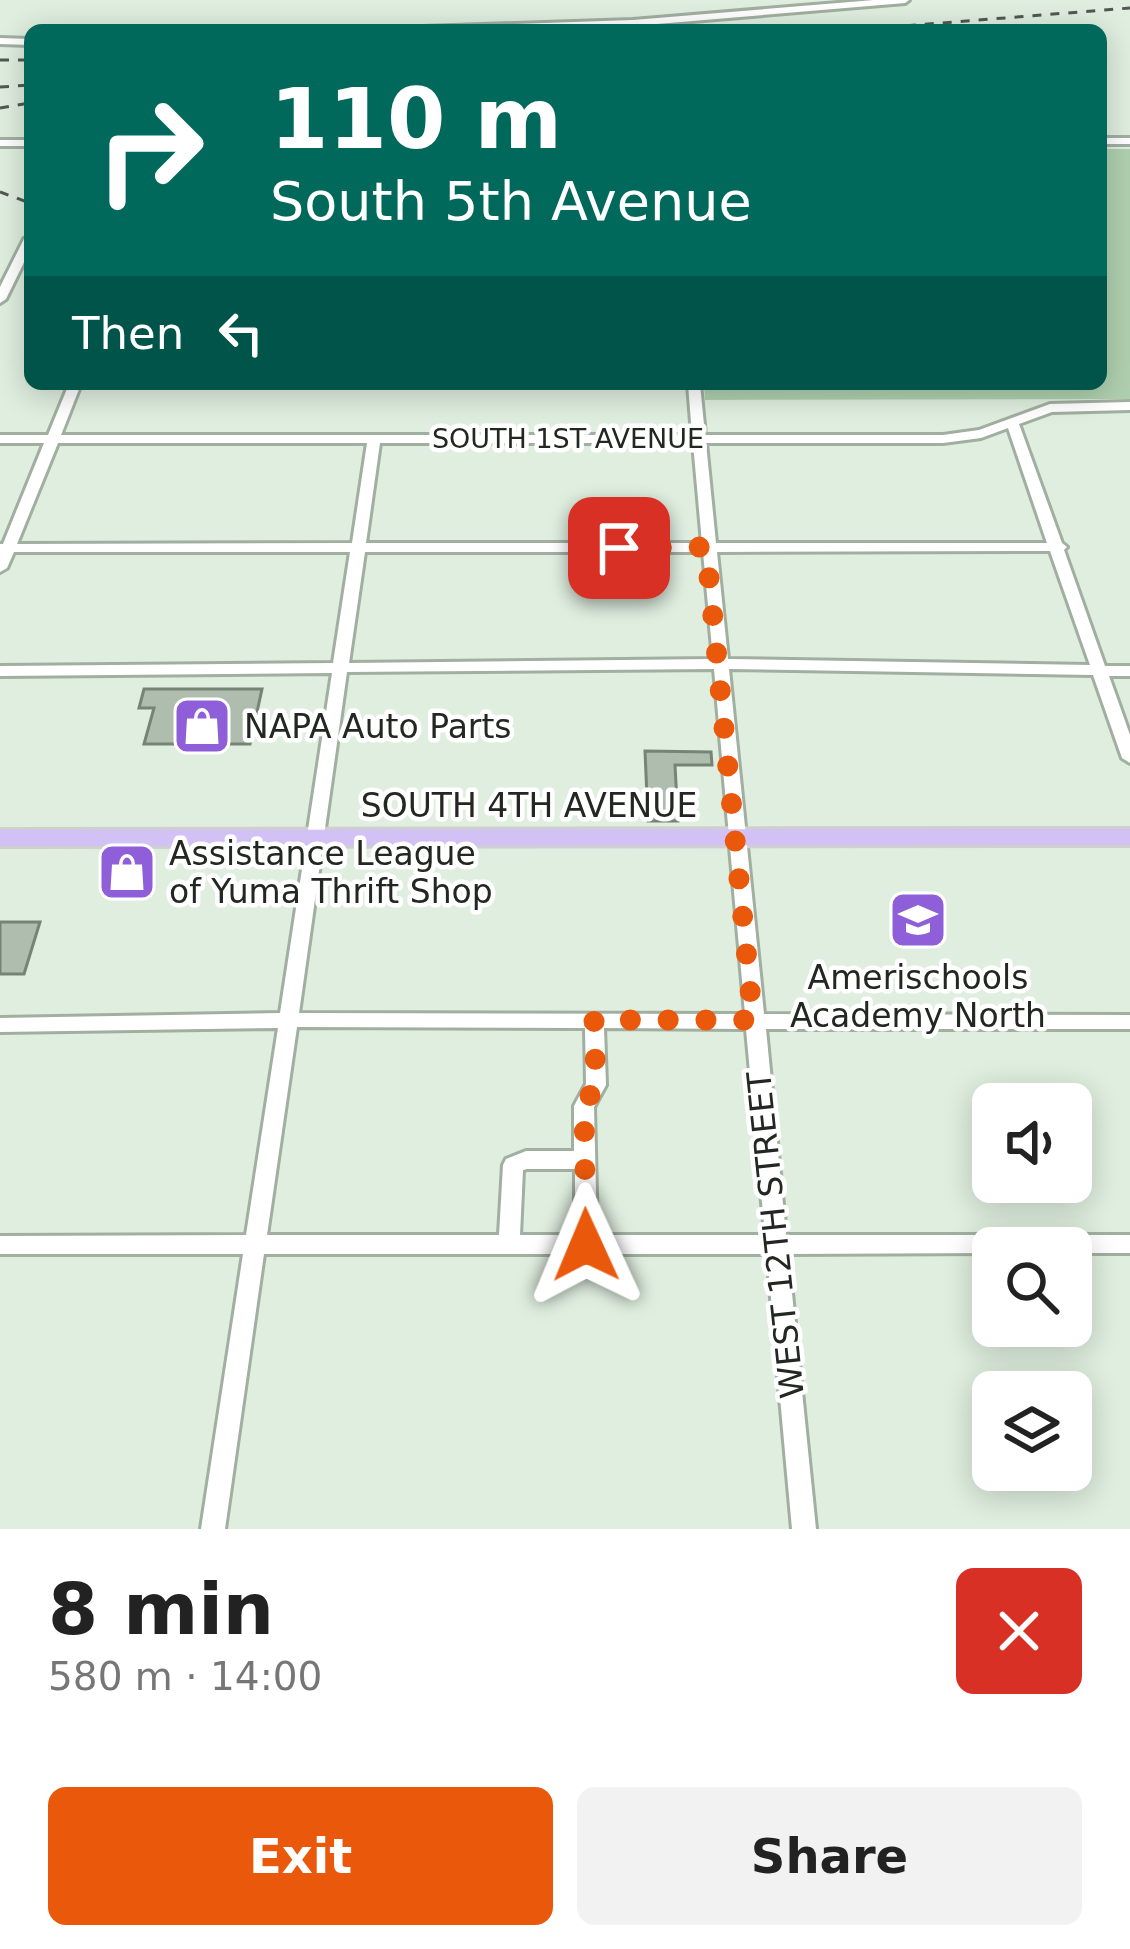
<!DOCTYPE html>
<html lang="en">
<head>
<meta charset="utf-8">
<style>
  body { margin:0; font-family:"DejaVu Sans",sans-serif; background:#f2f2f2; color:#222; height:100vh; display:flex; flex-direction:column; font-size:45px; white-space:nowrap }
  * { box-sizing:border-box; margin:0 }
  p { font-size:39px; color:#767676 }
  .icon { flex:none; width:66px; height:66px; fill:none; stroke:currentColor; stroke-width:2; stroke-linecap:round; stroke-linejoin:round }
  .map { position:relative; height:1529px; overflow:hidden }
  .side { display:flex; flex-direction:column; background:#fff; flex:1 }
  .side>* { flex:none }
  .hud { position:absolute; left:24px; top:24px; width:1083px; height:366px; border-radius:18px; box-shadow:0 6px 30px #0003; background:#00695c; color:#fff; overflow:hidden }
  .fabs { position:absolute; left:972px; top:1083px; display:grid; gap:24px }
  .fabs a { display:grid; place-items:center; width:120px; height:120px; border-radius:18px; background:#fff; box-shadow:0 6px 30px #0003; font-size:60px }
  .pin { position:absolute; display:grid; place-items:center; width:102px; height:102px; color:#fff; margin:-51px; border-radius:24px; box-shadow:0 6px 18px #0006 }
  .me { position:absolute; width:132px; margin:-66px; rotate:359deg; stroke-linejoin:round; filter:drop-shadow(0 0 9px #0008) }
  .turn { display:flex; align-items:center; gap:42px; height:252px; padding:0 48px; font-size:54px }
  .turn .icon { width:156px; height:156px; stroke-width:2.5 }
  .turn b { display:block; font-size:84px; line-height:102px }
  .then { display:flex; align-items:center; height:114px; padding:0 48px; background:#0003; gap:24px; font-size:45px }
  .round { display:grid; place-items:center; flex:none; width:126px; height:126px; border-radius:18px; background:#f2f2f2 }
  .overview { display:flex; align-items:center; justify-content:space-between; height:204px; padding:0 48px }
  h1 { font-size:72px; font-weight:800; line-height:90px }
  .cta { display:flex; gap:24px; margin-top:auto; padding:24px 48px }
  .cta a { flex:1; height:138px; border-radius:18px; background:#ea580c; color:#fff; font-size:48px; font-weight:800; line-height:138px; text-align:center }
  .cta a+a { background:#f2f2f2; color:#222 }
  .map>svg:first-child { display:block }
  .green { fill:#afd0af }
  .building { fill:#afbdaf; stroke:#768476; stroke-width:3 }
  .lines { fill:none; stroke-linecap:round; stroke-linejoin:round }
  .minor-casing { stroke:#a1afa1; stroke-width:6 }
  .major-casing { stroke:#cecfce; stroke-width:6 }
  .minor { fill:#fff; fill-rule:evenodd }
  .major { fill:#d2c1f5; fill-rule:evenodd }
  .rail { stroke:#515851; stroke-width:3; stroke-dasharray:9 9; stroke-linecap:butt }
  .route { stroke:#ea580c; stroke-width:21; stroke-dasharray:0 37.8 }
  .labels { text-anchor:middle; stroke-width:9; stroke-linejoin:round; paint-order:stroke }
  .far-street-label { font-size:27px; fill:#222722; stroke:#fff }
  .poi-label { font-size:33px; fill:#222722; stroke:#fff; text-anchor:start }
  .street-label { font-size:33px; fill:#222722; stroke:#fff }
</style>
</head>
<body>
<div class="map">
<svg width="1130" height="1529" viewBox="0 0 1130 1529">
  <rect width="100%" height="100%" fill="#dfeedf"/>
  <path class="green" d="M1101,149H1130V399L705,400L704,384H1101Z"/>
  <path class="building" d="M144,689H262L250,744H144L154,708H139Z
    M645,751L711,752L712,765H675L678,821H648Z
    M0,922H40L24,974H0Z"/>
  <g class="lines">
    <g class="minor-casing">
      <path id="minor" d="M874,0H909L905,3L633,26L419,30L423,27L633,20Z
        M0,38L30,39V45L0,44Z
        M1101,138H1130V144H1101Z
        M0,140H30V146H0Z
        M30,236V250L6,299L0,303V287L24,239Z
        M69,384H81L61,435H692L688,384H700L705,435H943L979,430L1050,404L1130,402V410L1052,412L1019,424L1062,543L1067,547L1064,550L1105,666H1130V676H1109L1130,735V763L1122,758L1093,675L729,669L764,1014L1130,1015V1029H766L786,1235H1130V1253H1071V1248H993V1253L788,1254L816,1529H792L767,1254H264L225,1529H201L243,1254H0V1236L246,1235L278,1028L0,1032V1018L280,1013L332,673L0,676V666L333,663L350,552H14L7,568L0,572V544H3L44,443H0V435H48ZM1008,428L1047,543H716L706,443H943L981,438ZM58,443H367L352,543L17,544ZM380,443H693L702,543H366ZM1050,551L1090,665L728,659L717,552ZM365,552H703L713,659L349,663ZM714,669L745,1014L299,1013L347,672ZM297,1027L585,1028L586,1084L574,1106V1151H526L506,1159L503,1165L499,1235H267ZM604,1028L746,1029L765,1235H597L594,1107L606,1085ZM527,1169H575V1235H520L523,1170Z"/>
    </g>
    <g class="major-casing">
      <path id="major" d="M1130,829V845L0,846V830Z"/>
    </g>
    <use href="#minor" class="minor"/>
    <use href="#major" class="major"/>
    <path class="rail" d="M853,30L1130,8
      M0,60H30
      M0,87L30,85
      M0,108L30,103
      M0,192L30,203"/>
  </g>
  <g class="lines">
    <path class="route" d="M586,1245L584,1106L596,1085L594,1020H753L706,547L619,548"/>
  </g>
  <defs>
    <g id="shop-square" transform="scale(3)"><rect x="-9" y="-9" width="18" height="18" rx="4" fill="#8e5fd9" stroke="#fff"/><path d="M-5-2.5h2.3a2.7 3.5 0 0 1 5.4 0H5L5.5 6h-11ZM-1.5-2.5h3a1.5 2.3 0 0 0-3 0Z" fill="#fff"/></g>
    <g id="school-square" transform="scale(3)"><rect x="-9" y="-9" width="18" height="18" rx="4" fill="#8e5fd9" stroke="#fff"/><path d="M0-5L7-2L0 1L-7-2ZM-4 1L0 2.5L4 1V4Q0 6-4 4Z" fill="#fff"/></g>
  </defs>
  <g fill-rule="evenodd">
    <use href="#shop-square" x="202" y="726"/>
    <use href="#shop-square" x="127" y="872"/>
    <use href="#school-square" x="918" y="920"/>
  </g>
  <g class="labels">
    <g class="far-street-label">
      <text x="568" y="448">SOUTH 1ST AVENUE</text>
    </g>
    <g class="poi-label">
      <text x="244" y="738">NAPA Auto Parts</text>
      <text x="169" y="865">Assistance League<tspan x="169" dy="38">of Yuma Thrift Shop</tspan></text>
      <text x="918" y="989" text-anchor="middle">Amerischools<tspan x="918" dy="38">Academy North</tspan></text>
    </g>
    <g class="street-label">
      <text x="529" y="817">SOUTH 4TH AVENUE</text>
      <text transform="translate(775 1235) rotate(-96)" y="12">WEST 12TH STREET</text>
    </g>
  </g>
</svg>
<div class="fabs">
<a><svg class="icon" aria-label="sound" viewBox="0 0 24 24"><path d="M4 9h4l5-4v14l-5-4H4zM17 9q2 3 0 6"/></svg></a>
<a><svg class="icon" aria-label="search" viewBox="0 0 24 24"><circle cx="10" cy="10" r="6"/><path d="M15 15l6 6"/></svg></a>
<a><svg class="icon" aria-label="layers" viewBox="0 0 24 24"><path d="M12 4l9 5-9 5-9-5zM3 14l9 5 9-5"/></svg></a>
</div>
<div class="pin" style="left:619px;top:548px;background:#d93025"><svg class="icon" aria-label="arrive" viewBox="0 0 24 24"><path d="M6 21V4h12l-3 4 3 4H6"/></svg></div>
<svg class="me" style="left:586px;top:1245px" viewBox="-20 -20 40 40"><path d="M0-17L14 15 0 8-14 15z" fill="#ea580c" stroke="#fff" stroke-width="4"/></svg>
<div class="hud">
<div class="turn"><svg class="icon" aria-label="right" viewBox="0 0 24 24"><path d="M7 20v-9h11M14 6l5 5-5 5"/></svg><div><b>110 m</b>South 5th Avenue</div></div>
<div class="then">Then<svg class="icon" aria-label="left" viewBox="0 0 24 24"><path d="M17 20v-9H6M10 6l-5 5 5 5"/></svg></div>
</div>
</div>
<section class="side">
<div class="overview"><div><h1>8 min</h1><p>580 m · 14:00</p></div><a class="round" style="background:#d93025;color:#fff"><svg class="icon" aria-label="close" viewBox="0 0 24 24"><path d="M6 6l12 12M18 6L6 18"/></svg></a></div>
<div class="cta"><a>Exit</a><a>Share</a></div>
</section>
</body>
</html>
